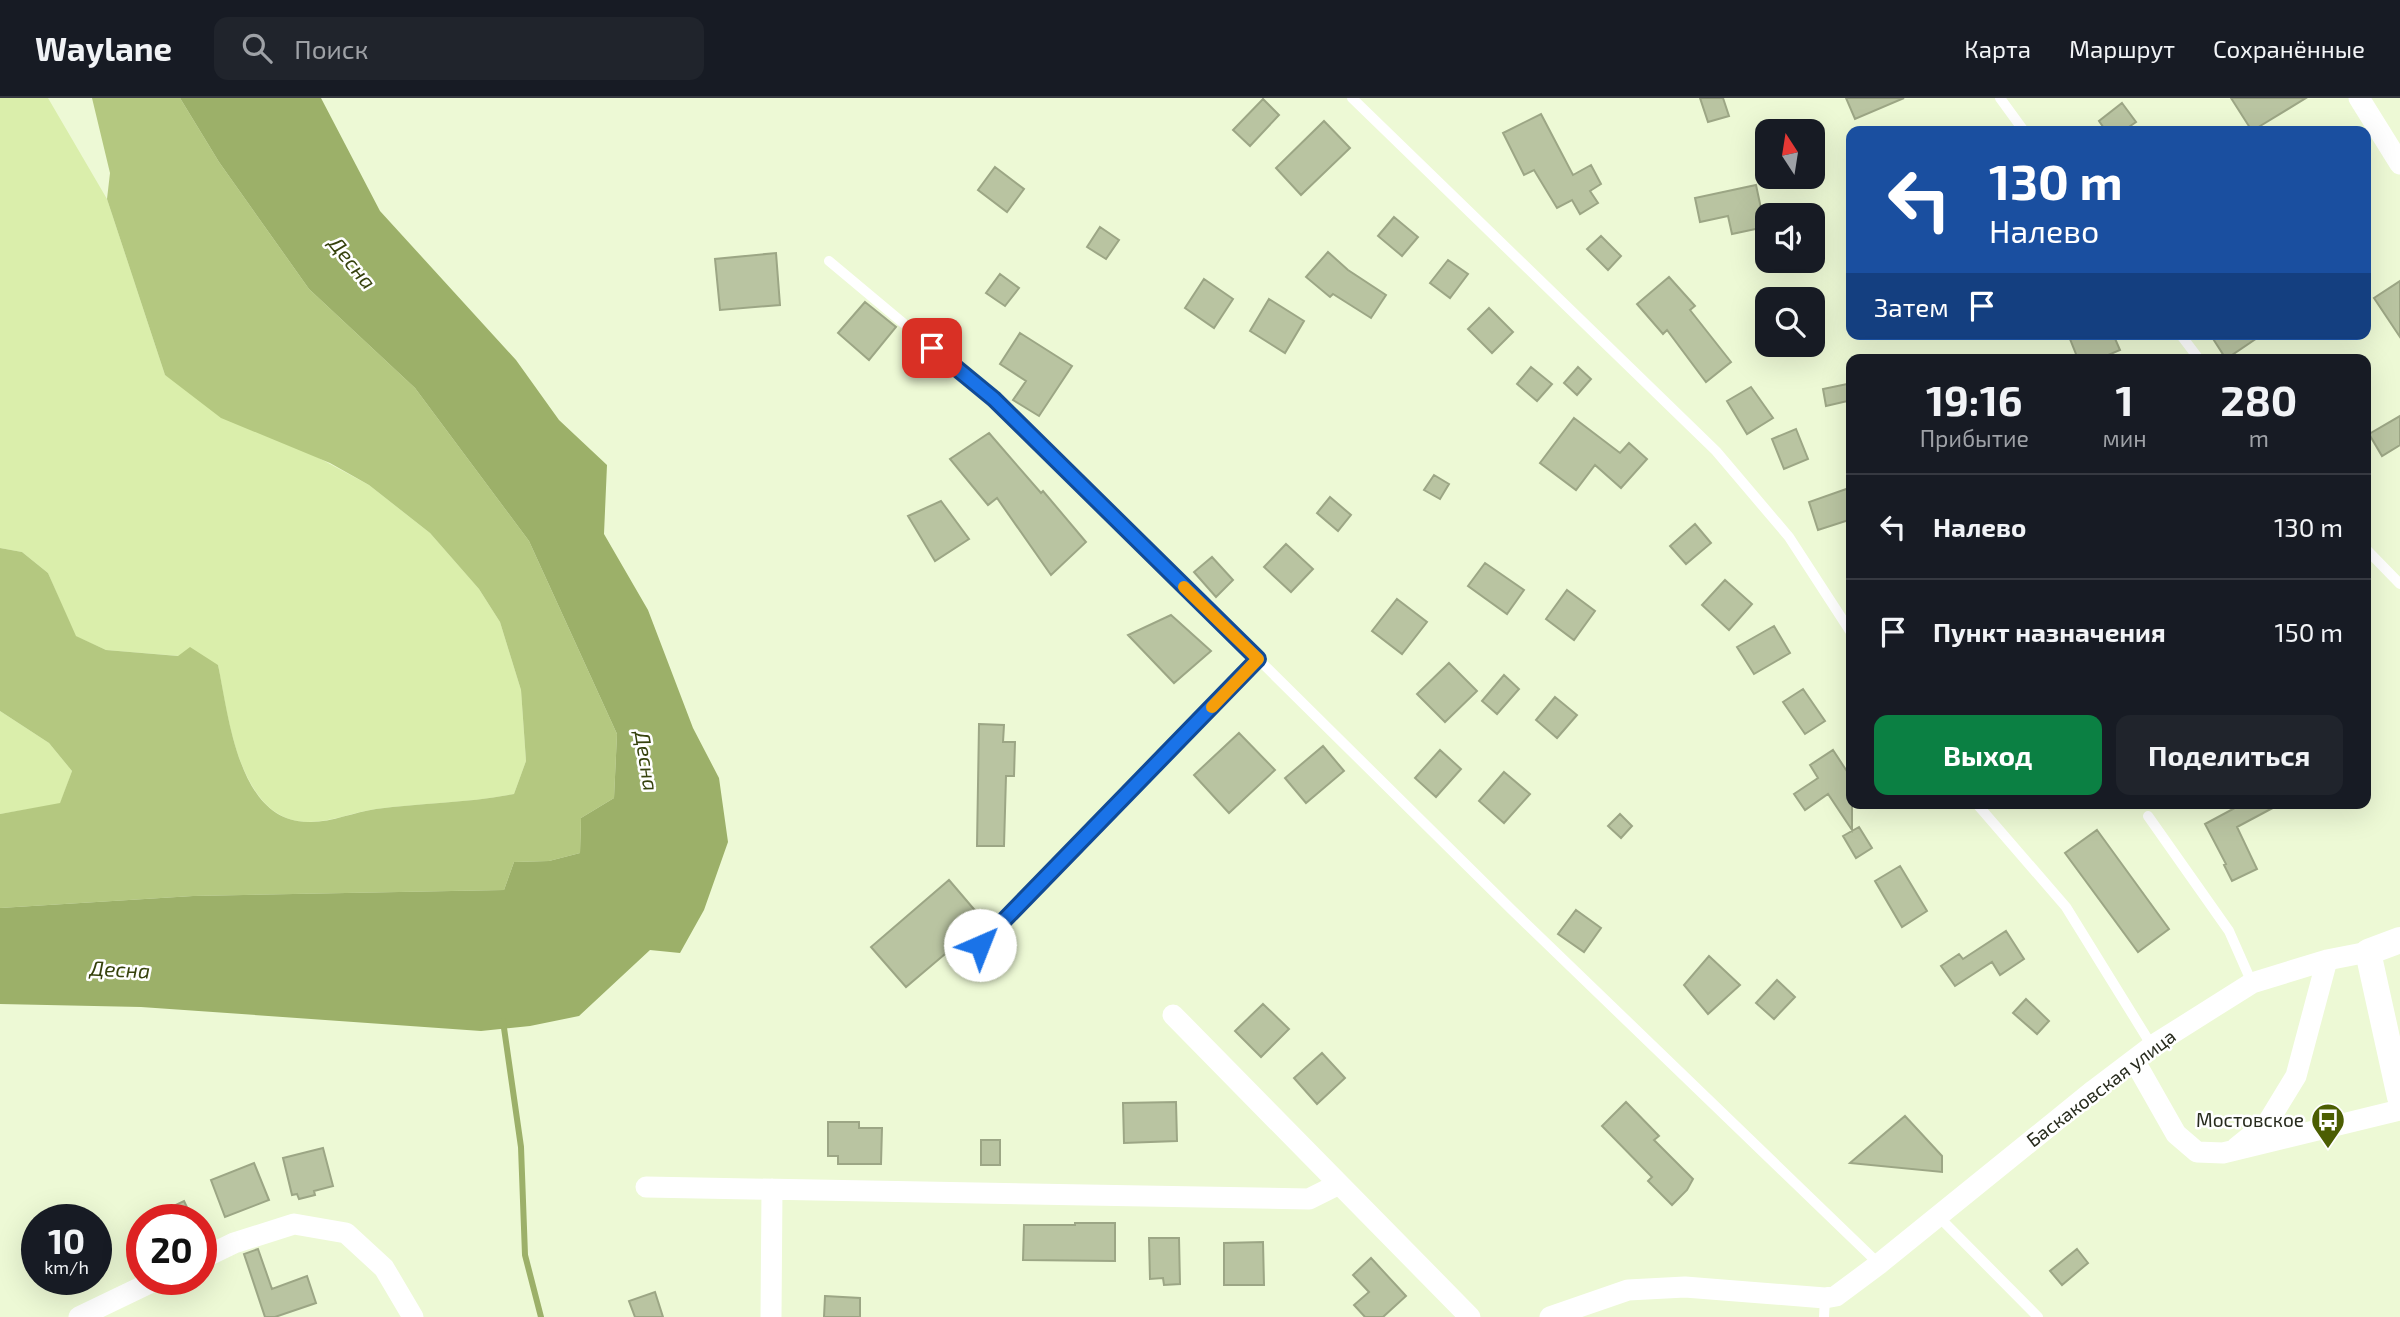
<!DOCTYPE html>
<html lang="ru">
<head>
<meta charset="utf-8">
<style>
  body { margin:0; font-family:"Exo 2",sans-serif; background:#20242c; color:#f1f3f6; height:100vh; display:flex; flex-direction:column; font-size:26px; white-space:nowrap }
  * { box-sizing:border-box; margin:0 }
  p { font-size:23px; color:#9ea1a6 }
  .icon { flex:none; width:38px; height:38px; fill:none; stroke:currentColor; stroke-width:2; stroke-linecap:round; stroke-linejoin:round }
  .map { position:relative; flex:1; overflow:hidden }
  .side { position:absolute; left:1846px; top:256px; width:525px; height:455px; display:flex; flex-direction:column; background:#171b24; border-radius:14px; box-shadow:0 7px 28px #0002 }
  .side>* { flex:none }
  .banner { position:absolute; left:1846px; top:28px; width:525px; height:214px; border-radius:14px; box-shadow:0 7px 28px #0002; background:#1a4fa0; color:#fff; overflow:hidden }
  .needle { width:46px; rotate:348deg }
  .tools { position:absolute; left:1755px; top:21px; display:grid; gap:14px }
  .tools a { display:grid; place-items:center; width:70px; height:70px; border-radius:14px; background:#171b24; box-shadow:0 7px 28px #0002; font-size:35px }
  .speed { position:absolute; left:21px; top:1106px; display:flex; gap:14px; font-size:35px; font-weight:700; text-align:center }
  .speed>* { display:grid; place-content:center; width:91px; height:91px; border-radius:50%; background:#171b24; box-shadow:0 7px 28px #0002; line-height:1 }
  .speed small { font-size:18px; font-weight:400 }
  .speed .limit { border:10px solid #d22; background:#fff; color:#111 }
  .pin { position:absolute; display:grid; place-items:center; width:60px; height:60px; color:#fff; margin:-30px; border-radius:14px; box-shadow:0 4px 10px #0006 }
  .me { position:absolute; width:77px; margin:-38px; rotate:44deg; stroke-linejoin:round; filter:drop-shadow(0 0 5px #0008) }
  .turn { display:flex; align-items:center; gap:24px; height:147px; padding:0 28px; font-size:32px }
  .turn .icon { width:91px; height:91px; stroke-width:2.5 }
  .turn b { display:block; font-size:49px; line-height:60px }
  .then { display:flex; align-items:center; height:66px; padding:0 28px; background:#0003; gap:14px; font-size:26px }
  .eta { display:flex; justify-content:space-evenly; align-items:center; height:119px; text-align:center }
  .eta b { font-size:42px; font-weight:700; line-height:49px }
  .action { display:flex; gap:14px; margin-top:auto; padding:14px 28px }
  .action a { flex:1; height:80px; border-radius:14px; background:#0b8043; color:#fff; font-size:28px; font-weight:700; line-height:80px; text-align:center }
  .action a+a { background:#20242c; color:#f1f3f6 }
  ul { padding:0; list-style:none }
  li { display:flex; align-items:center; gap:21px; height:105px; padding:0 28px; border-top:2px solid #363941 }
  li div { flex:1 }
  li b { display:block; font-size:26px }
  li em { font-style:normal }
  header { display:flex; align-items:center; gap:42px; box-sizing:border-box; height:98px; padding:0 35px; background:#171b24; border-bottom:2px solid #363941 }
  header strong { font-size:33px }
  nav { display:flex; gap:38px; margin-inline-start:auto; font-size:24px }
  .search { width:490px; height:63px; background:#20242c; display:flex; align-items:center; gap:18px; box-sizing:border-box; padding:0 24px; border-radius:14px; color:#9ea1a6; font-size:26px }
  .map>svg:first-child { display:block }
  .green { fill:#daeeab }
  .forest { fill:#b4c880 }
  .water { fill:#9cb069 }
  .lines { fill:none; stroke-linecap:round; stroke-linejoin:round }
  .stream { stroke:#9cb069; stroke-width:6 }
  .building { fill:#b9c4a1; stroke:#9ca685; stroke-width:2 }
  .service { stroke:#fff; stroke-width:10 }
  .minor { stroke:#fff; stroke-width:21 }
  .tertiary { stroke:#fff; stroke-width:26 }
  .route-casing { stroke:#114b97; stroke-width:18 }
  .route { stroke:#1a73e8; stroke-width:12 }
  .slow { stroke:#f59e0b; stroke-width:12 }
  .labels { text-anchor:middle; stroke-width:5; stroke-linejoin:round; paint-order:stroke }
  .street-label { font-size:19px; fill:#272b1d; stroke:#fff }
  .poi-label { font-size:19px; fill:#272b1d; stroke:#fff; text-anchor:end }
  .water-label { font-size:21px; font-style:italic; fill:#36420d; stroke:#fff }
</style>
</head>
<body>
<header>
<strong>Waylane</strong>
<div class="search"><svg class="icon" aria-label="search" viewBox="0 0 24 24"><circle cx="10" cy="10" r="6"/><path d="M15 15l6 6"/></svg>Поиск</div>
<nav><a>Карта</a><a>Маршрут</a><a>Сохранённые</a></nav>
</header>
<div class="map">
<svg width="2400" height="1219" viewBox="0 0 2400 1219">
  <rect width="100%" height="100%" fill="#edf9d5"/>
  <path class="green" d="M0,0H48L107,101L165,277L369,387L430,435L479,491L500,524L521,592L526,663L514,696C469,705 423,705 376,711C354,714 331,724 308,724C239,724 228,617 218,567L179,558L106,552L75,538L48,475L22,454L0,450Z
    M0,613L49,645L72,673L60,706L0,716Z"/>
  <path class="forest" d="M92,0H180L219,64L309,191L415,290L529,443L617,636L614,700L581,720L580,755L549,763L514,764L504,792L193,798L0,810V716L60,705L72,673L49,645L0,613V450L22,454L48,475L76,538L106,552L178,558L190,549L218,567C229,618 238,724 308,724C330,725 354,714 376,711C422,705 468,705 514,696L526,663L521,592L500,524L479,491L430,435L369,387L330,365L221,320L165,277L107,101L110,75Z"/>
  <path class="water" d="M180,0H321L380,113L516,262L559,322L607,367L604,436L648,512L693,630L719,680L728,744L704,812L680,855L650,852L579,918L530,928L481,933L141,909L0,906V810L193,798L504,792L514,764L549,763L580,755L581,720L614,700L617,636L529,443L415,290L309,191L219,64Z"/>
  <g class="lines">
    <path class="stream" d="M503,923L521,1049L525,1157L541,1219"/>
  </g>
  <path class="building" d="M1700,0H1723L1729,18L1708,24Z
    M1846,0H1904L1855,21Z
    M2231,0H2306L2252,33Z
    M1263,1L1279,17L1250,48L1233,32Z
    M2122,5L2136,24L2123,33H2106L2099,23Z
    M1541,16L1573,77L1591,67L1601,86L1590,93L1598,105L1580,116L1572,102L1557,110L1534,72L1524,77L1503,35Z
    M1324,23L1350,50L1301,97L1276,70Z
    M995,69L1024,91L1007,114L978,92Z
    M1756,87L1765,129L1732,136L1728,118L1700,124L1695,100Z
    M1394,119L1418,139L1402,158L1378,138Z
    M1100,129L1119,142L1106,161L1087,149Z
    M1601,138L1621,158L1608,172L1587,151Z
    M1328,154L1348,172L1386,197L1371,220L1333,196L1330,199L1306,179Z
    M776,155L780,207L720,212L715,161Z
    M1448,162L1468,176L1450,200L1430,185Z
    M1000,176L1019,190L1005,208L986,195Z
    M1669,179L1695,208L1690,212L1731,264L1706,284L1667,232L1663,236L1637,206Z
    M1204,181L1233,201L1214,230L1185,210Z
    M2400,183V239L2374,200Z
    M1269,201L1304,223L1285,255L1250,233Z
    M865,204L896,229L869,262L838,235Z
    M1489,210L1513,234L1492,255L1468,231Z
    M1020,235L1072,268L1039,318L1013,302L1026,283L1000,266Z
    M2068,236H2113L2120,252L2099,261H2078Z
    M2210,236H2263L2226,261Z
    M1531,269L1552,286L1537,303L1517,286Z
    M1578,269L1591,281L1577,297L1564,285Z
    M1852,285V302L1826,308L1823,291Z
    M1751,289L1773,320L1747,336L1727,303Z
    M2400,318V347L2382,358L2369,336Z
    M1574,320L1620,355L1629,345L1647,361L1621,390L1595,367L1576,392L1540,365Z
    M1796,331L1808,361L1784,371L1772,341Z
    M989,335L1041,395L1043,393L1086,444L1051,477L997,400L988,407L950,361Z
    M1434,377L1449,386L1440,401L1424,392Z
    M1852,389V421L1818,432L1809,404Z
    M1330,399L1351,417L1338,433L1317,415Z
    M941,403L969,441L935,463L908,418Z
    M1695,426L1711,445L1686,466L1670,448Z
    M1286,446L1313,471L1291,494L1264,469Z
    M1212,459L1233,482L1216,499L1194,474Z
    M1485,465L1524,492L1507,516L1468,488Z
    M1725,482L1752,506L1729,532L1702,507Z
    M1567,492L1595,513L1574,542L1546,521Z
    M1397,501L1427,524L1402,556L1372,533Z
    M1171,517L1211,553L1174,585L1128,537Z
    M1774,528L1790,555L1754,576L1737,549Z
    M1449,565L1477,593L1445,624L1417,596Z
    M1504,577L1519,591L1497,616L1482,603Z
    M1803,591L1825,623L1805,636L1783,604Z
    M1555,599L1577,617L1557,640L1536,622Z
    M979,626L1004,627L1003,644H1015L1014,678H1006L1004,748H977Z
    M1239,635L1275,672L1229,715L1194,677Z
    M1323,648L1344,673L1306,705L1285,680Z
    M1440,652L1461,671L1436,699L1415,680Z
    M1833,652L1852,681V732L1828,696L1805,712L1794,696L1818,680L1810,667Z
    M1504,674L1530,696L1504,725L1479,703Z
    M2244,705H2282L2237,729L2257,771L2232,783L2224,767L2226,766L2205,726Z
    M1620,716L1632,728L1621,740L1608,728Z
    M1859,729L1872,750L1856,760L1843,738Z
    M2097,732L2169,831L2138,854L2065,755Z
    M1900,768L1927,813L1902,829L1875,783Z
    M949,782L984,823L906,889L871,849Z
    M1576,812L1601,830L1584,854L1558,836Z
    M2006,833L2024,861L2000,877L1992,864L1955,888L1941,868L1959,856L1963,861Z
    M1709,858L1740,887L1708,916L1684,887Z
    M1777,882L1795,899L1774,921L1756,905Z
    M2026,901L2049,923L2037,936L2013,915Z
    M1263,906L1289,931L1261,959L1235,933Z
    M1322,955L1345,980L1317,1006L1294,980Z
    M1176,1004L1177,1043L1124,1045L1123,1005Z
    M1626,1004L1659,1038L1654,1042L1693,1081L1687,1092L1672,1107L1648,1083L1652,1079L1602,1028Z
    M1905,1018L1942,1058V1074L1850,1065Z
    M828,1024H859V1030H882L881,1066H838V1058H828Z
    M981,1042H1000V1067H981Z
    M323,1050L333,1088L314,1093L315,1097L299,1101L297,1096L292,1097L283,1060Z
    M254,1065L269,1102L225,1119L211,1082Z
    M184,1103L193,1122H144Z
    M1075,1125H1115V1163L1023,1162L1024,1127H1075Z
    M1149,1140H1179L1180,1186L1164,1187L1163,1180L1150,1181Z
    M1263,1144L1264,1187H1224V1145Z
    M258,1151L272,1191L307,1178L316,1205L275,1219H265L244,1156Z
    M2077,1151L2088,1165L2062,1187L2050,1173Z
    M1371,1160L1406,1198L1383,1219H1365L1354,1207L1369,1194L1353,1177Z
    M655,1194L663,1219H635L629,1203Z
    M825,1198L860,1200V1219H824Z"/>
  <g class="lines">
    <path class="service" d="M1352,0L1716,353L1789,439L1852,536
      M2000,0L2024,33
      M829,163L994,301L1258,561
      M2180,236L2199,261
      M2366,451L2400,486
      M1976,705L2066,809L2152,948
      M2148,718L2229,833L2252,885
      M980,847L1258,561L1513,813L1879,1166
      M1937,1117L2038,1219
      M1824,1219L1825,1200"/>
    <path class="minor" d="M2359,0L2400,66
      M1173,917L1470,1219
      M2134,962L2176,1036L2197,1054L2223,1055L2400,1012
      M2236,1050L2268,1024L2296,978L2327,862
      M646,1089L1309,1101L1339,1086
      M201,1161L234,1145L294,1126L346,1135L384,1170L413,1219
      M79,1219L158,1181
      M771,1219L772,1091
      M1550,1219L1628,1192L1685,1189L1825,1200L1836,1198L1879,1166L2094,992L2152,948L2252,885L2327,862L2368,854"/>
    <path class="tertiary" d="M2400,842L2368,854L2400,999"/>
  </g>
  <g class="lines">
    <g class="route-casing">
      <path id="route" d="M932,250L994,301L1258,561L980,847"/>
    </g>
    <use href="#route" class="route"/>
    <path class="slow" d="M1184,489L1258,561L1212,609"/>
  </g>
  <defs>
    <g id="bus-pin" transform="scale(1.75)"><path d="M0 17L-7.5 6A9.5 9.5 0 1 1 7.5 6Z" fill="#4c5e02" stroke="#fff"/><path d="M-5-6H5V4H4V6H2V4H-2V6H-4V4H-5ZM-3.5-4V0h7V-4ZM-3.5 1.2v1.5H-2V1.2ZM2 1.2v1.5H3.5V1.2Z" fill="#fff"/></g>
  </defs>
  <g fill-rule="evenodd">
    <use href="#bus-pin" x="2328" y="1022"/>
  </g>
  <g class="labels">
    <g class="street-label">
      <text transform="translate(2101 990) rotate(-37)" y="7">Баскаковская улица</text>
    </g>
    <g class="poi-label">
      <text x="2304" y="1029">Мостовское</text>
    </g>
    <g class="water-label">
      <text transform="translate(352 165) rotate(51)" y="7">Десна</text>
      <text transform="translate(646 663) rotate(81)" y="7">Десна</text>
      <text transform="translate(120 872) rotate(3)" y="7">Десна</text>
    </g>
  </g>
</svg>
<div class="tools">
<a><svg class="needle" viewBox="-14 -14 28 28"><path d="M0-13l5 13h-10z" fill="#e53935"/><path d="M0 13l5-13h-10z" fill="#9ea1a6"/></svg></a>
<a><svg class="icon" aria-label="sound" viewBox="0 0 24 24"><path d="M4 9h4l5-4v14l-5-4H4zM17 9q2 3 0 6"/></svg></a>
<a><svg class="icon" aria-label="search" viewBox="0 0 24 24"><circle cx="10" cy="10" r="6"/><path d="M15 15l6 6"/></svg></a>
</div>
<div class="speed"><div>10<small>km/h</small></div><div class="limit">20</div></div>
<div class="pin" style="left:932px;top:250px;background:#d93025"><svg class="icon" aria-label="arrive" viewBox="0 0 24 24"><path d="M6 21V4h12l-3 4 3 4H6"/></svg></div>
<svg class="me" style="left:980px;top:847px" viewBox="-20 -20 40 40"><circle r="19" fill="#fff"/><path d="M0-13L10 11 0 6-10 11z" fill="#1a73e8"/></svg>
<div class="banner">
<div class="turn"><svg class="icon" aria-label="left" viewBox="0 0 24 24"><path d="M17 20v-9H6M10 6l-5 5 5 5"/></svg><div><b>130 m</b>Налево</div></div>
<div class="then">Затем<svg class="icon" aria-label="arrive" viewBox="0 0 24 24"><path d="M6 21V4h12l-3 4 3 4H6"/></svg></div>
</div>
<section class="side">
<div class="eta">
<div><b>19:16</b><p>Прибытие</p></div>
<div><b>1</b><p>мин</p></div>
<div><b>280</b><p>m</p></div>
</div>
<ul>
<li><svg class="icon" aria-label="left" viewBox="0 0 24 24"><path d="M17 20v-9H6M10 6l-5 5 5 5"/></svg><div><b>Налево</b></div><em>130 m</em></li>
<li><svg class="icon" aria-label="arrive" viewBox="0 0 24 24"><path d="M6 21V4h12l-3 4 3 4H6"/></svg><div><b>Пункт назначения</b></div><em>150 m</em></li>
</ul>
<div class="action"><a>Выход</a><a>Поделиться</a></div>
</section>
</div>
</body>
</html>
